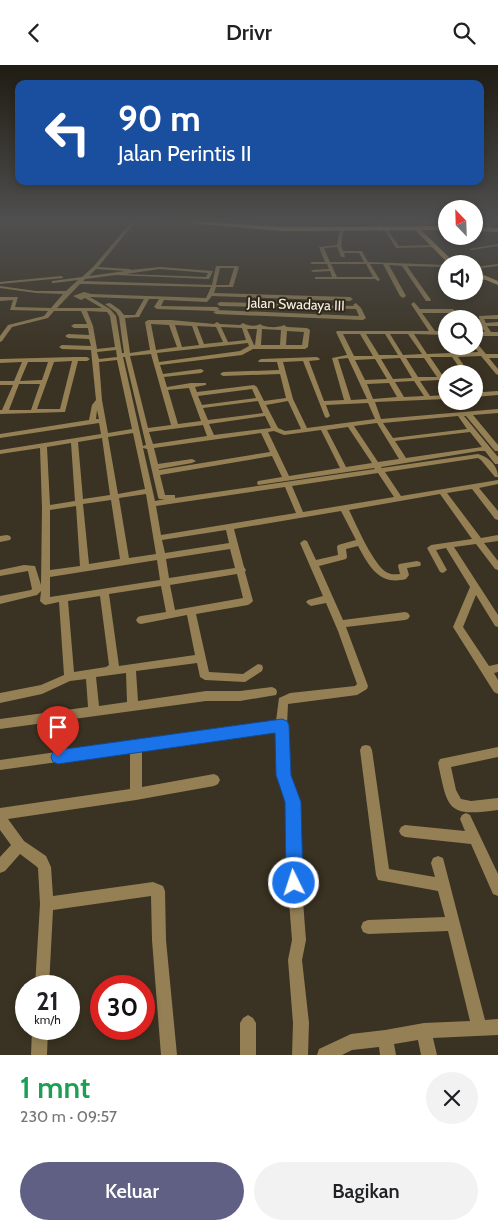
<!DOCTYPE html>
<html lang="id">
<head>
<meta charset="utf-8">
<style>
  body { margin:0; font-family:Cabin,sans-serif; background:#f2f2f2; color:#202124; height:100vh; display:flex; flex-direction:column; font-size:19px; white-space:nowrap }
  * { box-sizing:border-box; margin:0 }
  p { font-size:16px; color:#757577 }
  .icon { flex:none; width:28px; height:28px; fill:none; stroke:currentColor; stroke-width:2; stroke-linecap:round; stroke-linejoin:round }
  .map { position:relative; height:990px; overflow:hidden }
  .panel { display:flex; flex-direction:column; background:#fff; flex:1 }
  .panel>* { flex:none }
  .banner { position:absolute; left:15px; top:15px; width:469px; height:105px; border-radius:10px; box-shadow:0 2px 8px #0003; background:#1a4fa0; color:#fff; overflow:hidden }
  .needle { width:32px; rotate:337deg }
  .buttons { position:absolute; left:438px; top:135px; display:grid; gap:10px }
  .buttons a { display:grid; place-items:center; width:45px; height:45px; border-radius:50%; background:#fff; box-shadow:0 2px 8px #0003; font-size:25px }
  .speed { position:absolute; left:15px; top:910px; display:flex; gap:10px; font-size:25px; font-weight:700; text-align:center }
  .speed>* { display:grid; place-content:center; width:65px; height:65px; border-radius:50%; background:#fff; box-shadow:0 2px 8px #0003; line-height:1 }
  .speed small { font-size:12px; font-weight:400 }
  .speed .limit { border:8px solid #d22; background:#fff; color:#111 }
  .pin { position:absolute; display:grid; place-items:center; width:42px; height:42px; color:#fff; margin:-51px -21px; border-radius:50% 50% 50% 0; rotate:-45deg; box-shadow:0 0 5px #0007 }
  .pin .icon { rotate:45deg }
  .me { position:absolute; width:55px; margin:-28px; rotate:356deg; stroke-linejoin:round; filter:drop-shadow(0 0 4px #0008) }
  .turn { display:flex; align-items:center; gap:18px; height:105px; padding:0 20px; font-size:22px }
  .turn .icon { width:65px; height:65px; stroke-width:2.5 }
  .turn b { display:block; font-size:35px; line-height:42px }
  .round { display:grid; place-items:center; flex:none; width:52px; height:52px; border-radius:26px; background:#f2f2f2 }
  .headline { display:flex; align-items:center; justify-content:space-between; height:85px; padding:0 20px }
  h1 { font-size:30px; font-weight:600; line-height:38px; color:#1e9e55 }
  .cta { display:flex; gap:10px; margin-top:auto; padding:10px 20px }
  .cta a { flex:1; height:58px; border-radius:30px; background:#606084; color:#fff; font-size:20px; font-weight:600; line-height:58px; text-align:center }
  .cta a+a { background:#f2f2f2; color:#202124 }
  header { display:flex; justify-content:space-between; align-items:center; height:65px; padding:0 20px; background:#fff; font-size:22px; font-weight:600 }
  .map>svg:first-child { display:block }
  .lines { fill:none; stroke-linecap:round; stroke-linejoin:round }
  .street { fill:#948054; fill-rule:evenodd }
  .secondary { fill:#cbab63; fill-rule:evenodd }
  .primary { fill:#f6cb6d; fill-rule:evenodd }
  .route { fill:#1a73e8; stroke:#114b97 }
  .labels { text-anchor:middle; stroke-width:4; stroke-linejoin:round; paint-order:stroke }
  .far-street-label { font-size:14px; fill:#f6f1e7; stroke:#302818 }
</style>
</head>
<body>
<header><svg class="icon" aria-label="back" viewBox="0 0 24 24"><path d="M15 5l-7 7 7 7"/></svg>Drivr<svg class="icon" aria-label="search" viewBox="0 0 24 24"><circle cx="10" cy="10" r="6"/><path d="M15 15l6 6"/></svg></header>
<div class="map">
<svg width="498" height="990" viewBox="0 0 498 990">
  <rect width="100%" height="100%" fill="#3a3222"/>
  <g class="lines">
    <path class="street" d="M133,155H137L98,202L129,204L131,205L160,202L213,206L209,214L116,210L85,214L83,216L212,220L216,201H237L239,202L233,222H216L214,228L350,232L353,234L350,236L212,231L207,237L164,235L161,241L217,242L220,244L217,245L359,251L356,244L220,241L217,239L220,237L354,241L353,240L356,238L361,243L366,253L363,255L216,249L213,247L216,246L157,244L154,242L159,234H149L139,252L125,253L130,288L150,285L145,257L148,255H171L214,259L217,257L220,259L240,260L243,258C248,261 255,262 260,259C265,263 279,263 284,260L287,262L307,263L310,265L308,282L305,284H253L242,290L160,300L163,309L201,304L204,306L201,308L164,312L167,322L191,318H206V320L195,322L197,327L254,320L257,322L264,336L286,333L280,309L223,311L220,309L223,307L279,305L277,297H259L258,296L261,294L317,292L320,294L319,295L309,296L324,336L344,335L332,293L347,290L336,267L337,266H429L411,239L414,237L420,244H453L458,249L469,250L472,254L455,252L452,248H422L435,266H446V270L414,269L427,289L450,288L445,281L446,280V281H451L456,288L478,287L474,281V276L476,277L486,289H498V293H489L498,304V310L496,309L481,291L458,292L470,309H464L452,292H430L443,311H446V322L444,321L440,315L420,316L430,331L446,330V334L375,337L381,354L498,344V348L473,350L498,380V386H495L466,351H464L498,392V399H495L485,386H479L381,402L382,403L478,389C489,392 498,401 498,412H495L481,395L478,393L385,407L401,431L498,415V419L479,423L498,446V455L495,454L472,424L447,428L481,473L498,470V476L484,478L498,496V505L495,504L476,479L454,482L498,550V562L495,561L476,530L463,562L489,601L498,599V607L494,608L498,615V629L494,627L453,562L470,522L446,483L436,485L447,505L443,508L440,507L427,483L431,480L472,474L440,429L349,445C356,459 374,502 388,508C392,510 397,509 400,509L398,501L399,499L417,496L420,497L421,499L420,501L407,503L409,510L406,514C379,521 369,501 358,481L346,484L347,492L346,494L319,501L343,555L405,547L408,548L410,551L408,554L405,555L346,562L368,621L367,624L357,630L288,639L287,660L290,710L299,737L300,798L306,875L302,895L309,958L308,990H292L293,958L288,895L292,875L286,798L287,737L278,710L276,666L142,685V722L214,709L218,711L220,715L218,719L214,721L136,735L8,754L24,776L46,791L51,802L53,831L153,817L163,821L165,826L166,875L177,990H161L152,875L151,831L53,845L49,921H35L40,839L38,803L36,801L20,789L5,806L0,808V792L11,780L0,765V743L130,724V687L0,705V695L276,656L279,633L290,628L355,621L357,619L338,566L326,538L311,541L308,539L306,537L308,535L323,531L300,478L304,475L307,476L316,495L338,490L337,482L338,480L356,475L341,446L234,464L244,502L246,505L245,507L253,536L251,538L248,540L196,549L209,607L243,609L258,599L262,600L263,603L262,606L245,617L205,615L200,612L197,598L136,606L138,636L206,626H240L272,622L276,624L277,627L276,630L240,636H206L0,664V654L88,642L86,614L70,616L42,629L0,638V628L41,620L64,610L59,537L45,540L42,538L40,536L41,526L37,530L0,539V531L31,525L32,524L28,506L0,511V505L24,500L35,501L41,520L42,443L40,383L0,389V385L101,369L99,358L0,373V369L89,355L92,340L96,335L91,285L62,284L59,282L62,280L91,281L89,274L68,273L65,271L68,269L89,270L88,263H74L71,261L74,259H87L81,246H54L48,253L12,262L2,276L0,277V271L8,260L44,251L48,246L10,245L13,235L0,236V232H18L15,242L51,243L63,229L36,228L0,223V221L36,226H66L78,215L54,218H52V216L82,212L93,202ZM220,203H234L229,220H216ZM96,204L125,206L89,211ZM160,204L208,208L206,212L126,209ZM80,219H84L211,222L206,233L91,229L84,227L73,231L81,235L85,233L102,243H57ZM90,232L144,234L135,250H124L120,245L110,238L105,239L116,247L119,252L124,288H122L116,251L110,244ZM87,246L107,247L110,251L115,282L97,284L93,261ZM151,259L169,260L177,282L156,285ZM175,260L192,261L199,280L182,282ZM197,261L216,262L223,277L204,279ZM221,262L242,263L246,275L228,277ZM247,264H257L255,280H254ZM262,264L281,265L280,280H261ZM287,266L304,267L302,280H286ZM343,269H360L373,291H354ZM366,269H385L398,290H379ZM390,269H408L422,289L403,290ZM248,278L249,281L240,286L159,297L157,288ZM116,285L117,292L99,294L97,287ZM151,289L171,360L148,363L130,291ZM123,292H125L146,380L143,381ZM348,293L367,334L351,335L338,294ZM400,293L412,313L393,314L381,294ZM406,293H424L437,312H418ZM375,294L387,314L365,315L355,295ZM117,295L132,364L108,368L102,335L99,297ZM303,296L325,352L327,353L330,351L326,340L368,338L375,354L307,363L293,334L283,297ZM414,316L424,331L404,332L395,317ZM389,318L397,332L373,334L367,319ZM189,323L201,356L178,359L168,325ZM252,324L256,333L202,340L198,331ZM258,336L263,348L208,355L203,343ZM288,336L301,364L285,366L278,363L266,340ZM97,345L99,354H96ZM265,351L271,363L214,370L209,359ZM458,351L467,364L393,373L383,358ZM377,358L399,394L378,397L354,361ZM203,360L207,371L153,379L149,367ZM348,362L372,398L346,402L327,365ZM321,365L340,403L289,411L268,367L274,366L284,370ZM470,367L482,382L406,393L395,376ZM133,368L145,424L118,429L108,372ZM261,368L270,387L159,405V404L192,398L196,396L192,394L158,399L154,383ZM102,373L110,430L83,434L78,377ZM71,378L75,436L50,440L47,382ZM143,383L147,384L158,432L159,434H165L155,436ZM272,391L282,412L258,416L257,418L258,420L374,403L375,404L175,433V430H165L160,410ZM378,408L394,432L303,447L292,421ZM285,422L296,448L161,470L156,441ZM146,429L156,489L129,493L119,433ZM111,435L120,494L89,499L83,439ZM76,441L80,501L50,505V445ZM226,465L229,478L165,488L162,475ZM230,484L235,503L169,513L166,494ZM157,495L160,515L50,532V512ZM237,509L243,533L175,545L170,520ZM161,521L166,547L141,551L138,552L136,555L138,558L141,559L187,550L195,590L119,601L109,529ZM100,531L109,600L106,602L74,607L68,536ZM126,608L127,637L99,641L96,612Z
      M247,155H251V163L248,162Z
      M376,155H380L381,164L378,163Z
      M413,155H418L422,158L436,155L446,156L421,160Z
      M485,155H489L491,158V166L488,165Z
      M342,162L344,163L341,181L343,186H362L368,197L446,200V202L407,201L431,235L430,236H426L402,201L389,200L406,231L403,233L400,231L383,199H370L380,215L378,216L375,214H315V212H332L330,206L313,207L311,206L313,205L329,204L327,199H312L310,198L312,197H325L319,182L337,180L340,163ZM337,182L341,192H345L344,188H359L364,197H330L324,183ZM331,199H366L373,212H337Z
      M386,163L399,181L435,180L437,181L435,182L396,183L384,164Z
      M498,179V181L471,185L469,184Z
      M498,199V201L474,204V202Z
      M61,211L63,212V213L0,219V217Z
      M487,212H489V214L474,217V215Z
      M498,250V254H484L486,258L498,257V261H487L491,267H498V271H474V267H485L480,260L479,251Z
      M75,292H87L90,294L87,296H78L65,347L0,349V345H2L13,320H0V316H14L22,297L0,298V294ZM72,296L60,344H37L54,297ZM28,297H48L42,315L20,316ZM19,319H40L31,345H9Z
      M474,316L476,317L483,327L498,326V330L474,332V328H477L474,323Z
      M7,470L10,471L11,473L10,475L0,477V471Z
      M366,680L370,681L372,685L389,804L435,812L431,798L433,793L438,791L443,793L485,955L498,954V970L433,973L437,990H421L418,975L394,979L396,990H380L379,982L352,985L342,990H317L319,984L351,969L385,965L424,958L470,956L448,866L368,869L363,867L361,862L363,857L368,855L445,852L438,826L378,815L376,810L360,685L362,681Z
      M498,682V692L451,702L456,725L461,734L471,736L498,733V745C447,752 448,745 438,698L440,694Z
      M466,748L470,750L498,809V831L493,829L471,779L405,772L401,770L399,766L401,762L405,760L465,766L460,754L462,750Z
      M248,950L253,953L256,958V990H240V958L243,953Z
      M32,964H48L47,990H31Z"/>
    <path class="secondary" d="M415,163H419L456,199H450L445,195L415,165Z
      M474,206L498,216V220L474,210Z"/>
    <path class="primary" d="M145,155H180L284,162L446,161V165L284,166Z
      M474,162L498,163V167L474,166Z"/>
  </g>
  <linearGradient id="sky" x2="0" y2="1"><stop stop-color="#201c13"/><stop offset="0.53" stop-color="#4f4f4f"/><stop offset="1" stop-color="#4f4f4f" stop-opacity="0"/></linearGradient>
  <rect width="498" height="294" fill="url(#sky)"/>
  <path class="route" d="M282,654L287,656L289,660L291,710L301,737L303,818L301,824L294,827L288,824L286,818L285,737L276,710L275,668L58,699L53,697L51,692L53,687L58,685Z"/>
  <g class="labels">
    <g class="far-street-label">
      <text transform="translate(296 239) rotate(2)" y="5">Jalan Swadaya III</text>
    </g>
  </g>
</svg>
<div class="buttons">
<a><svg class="needle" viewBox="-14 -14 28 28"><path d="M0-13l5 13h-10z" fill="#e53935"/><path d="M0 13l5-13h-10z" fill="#757577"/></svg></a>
<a><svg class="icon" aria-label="sound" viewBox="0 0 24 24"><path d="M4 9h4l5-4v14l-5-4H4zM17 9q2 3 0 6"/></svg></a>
<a><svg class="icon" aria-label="search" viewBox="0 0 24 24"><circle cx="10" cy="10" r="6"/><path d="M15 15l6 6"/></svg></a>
<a><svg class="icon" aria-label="layers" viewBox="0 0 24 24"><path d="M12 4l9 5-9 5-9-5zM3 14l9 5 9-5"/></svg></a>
</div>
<div class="speed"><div>21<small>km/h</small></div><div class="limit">30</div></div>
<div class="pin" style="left:58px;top:692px;background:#d93025"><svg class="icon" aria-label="arrive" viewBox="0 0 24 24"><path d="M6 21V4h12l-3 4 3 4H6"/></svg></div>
<svg class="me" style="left:294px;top:818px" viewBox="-20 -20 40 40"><circle r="17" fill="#1a73e8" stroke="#fff" stroke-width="3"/><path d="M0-11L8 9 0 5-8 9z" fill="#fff"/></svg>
<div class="banner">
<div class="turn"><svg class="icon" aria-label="left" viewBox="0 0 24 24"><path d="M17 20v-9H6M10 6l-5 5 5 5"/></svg><div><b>90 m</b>Jalan Perintis II</div></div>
</div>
</div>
<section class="panel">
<div class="headline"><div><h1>1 mnt</h1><p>230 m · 09:57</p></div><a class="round"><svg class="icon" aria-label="close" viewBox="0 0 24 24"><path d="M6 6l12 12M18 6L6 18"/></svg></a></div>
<div class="cta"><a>Keluar</a><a>Bagikan</a></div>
</section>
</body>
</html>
